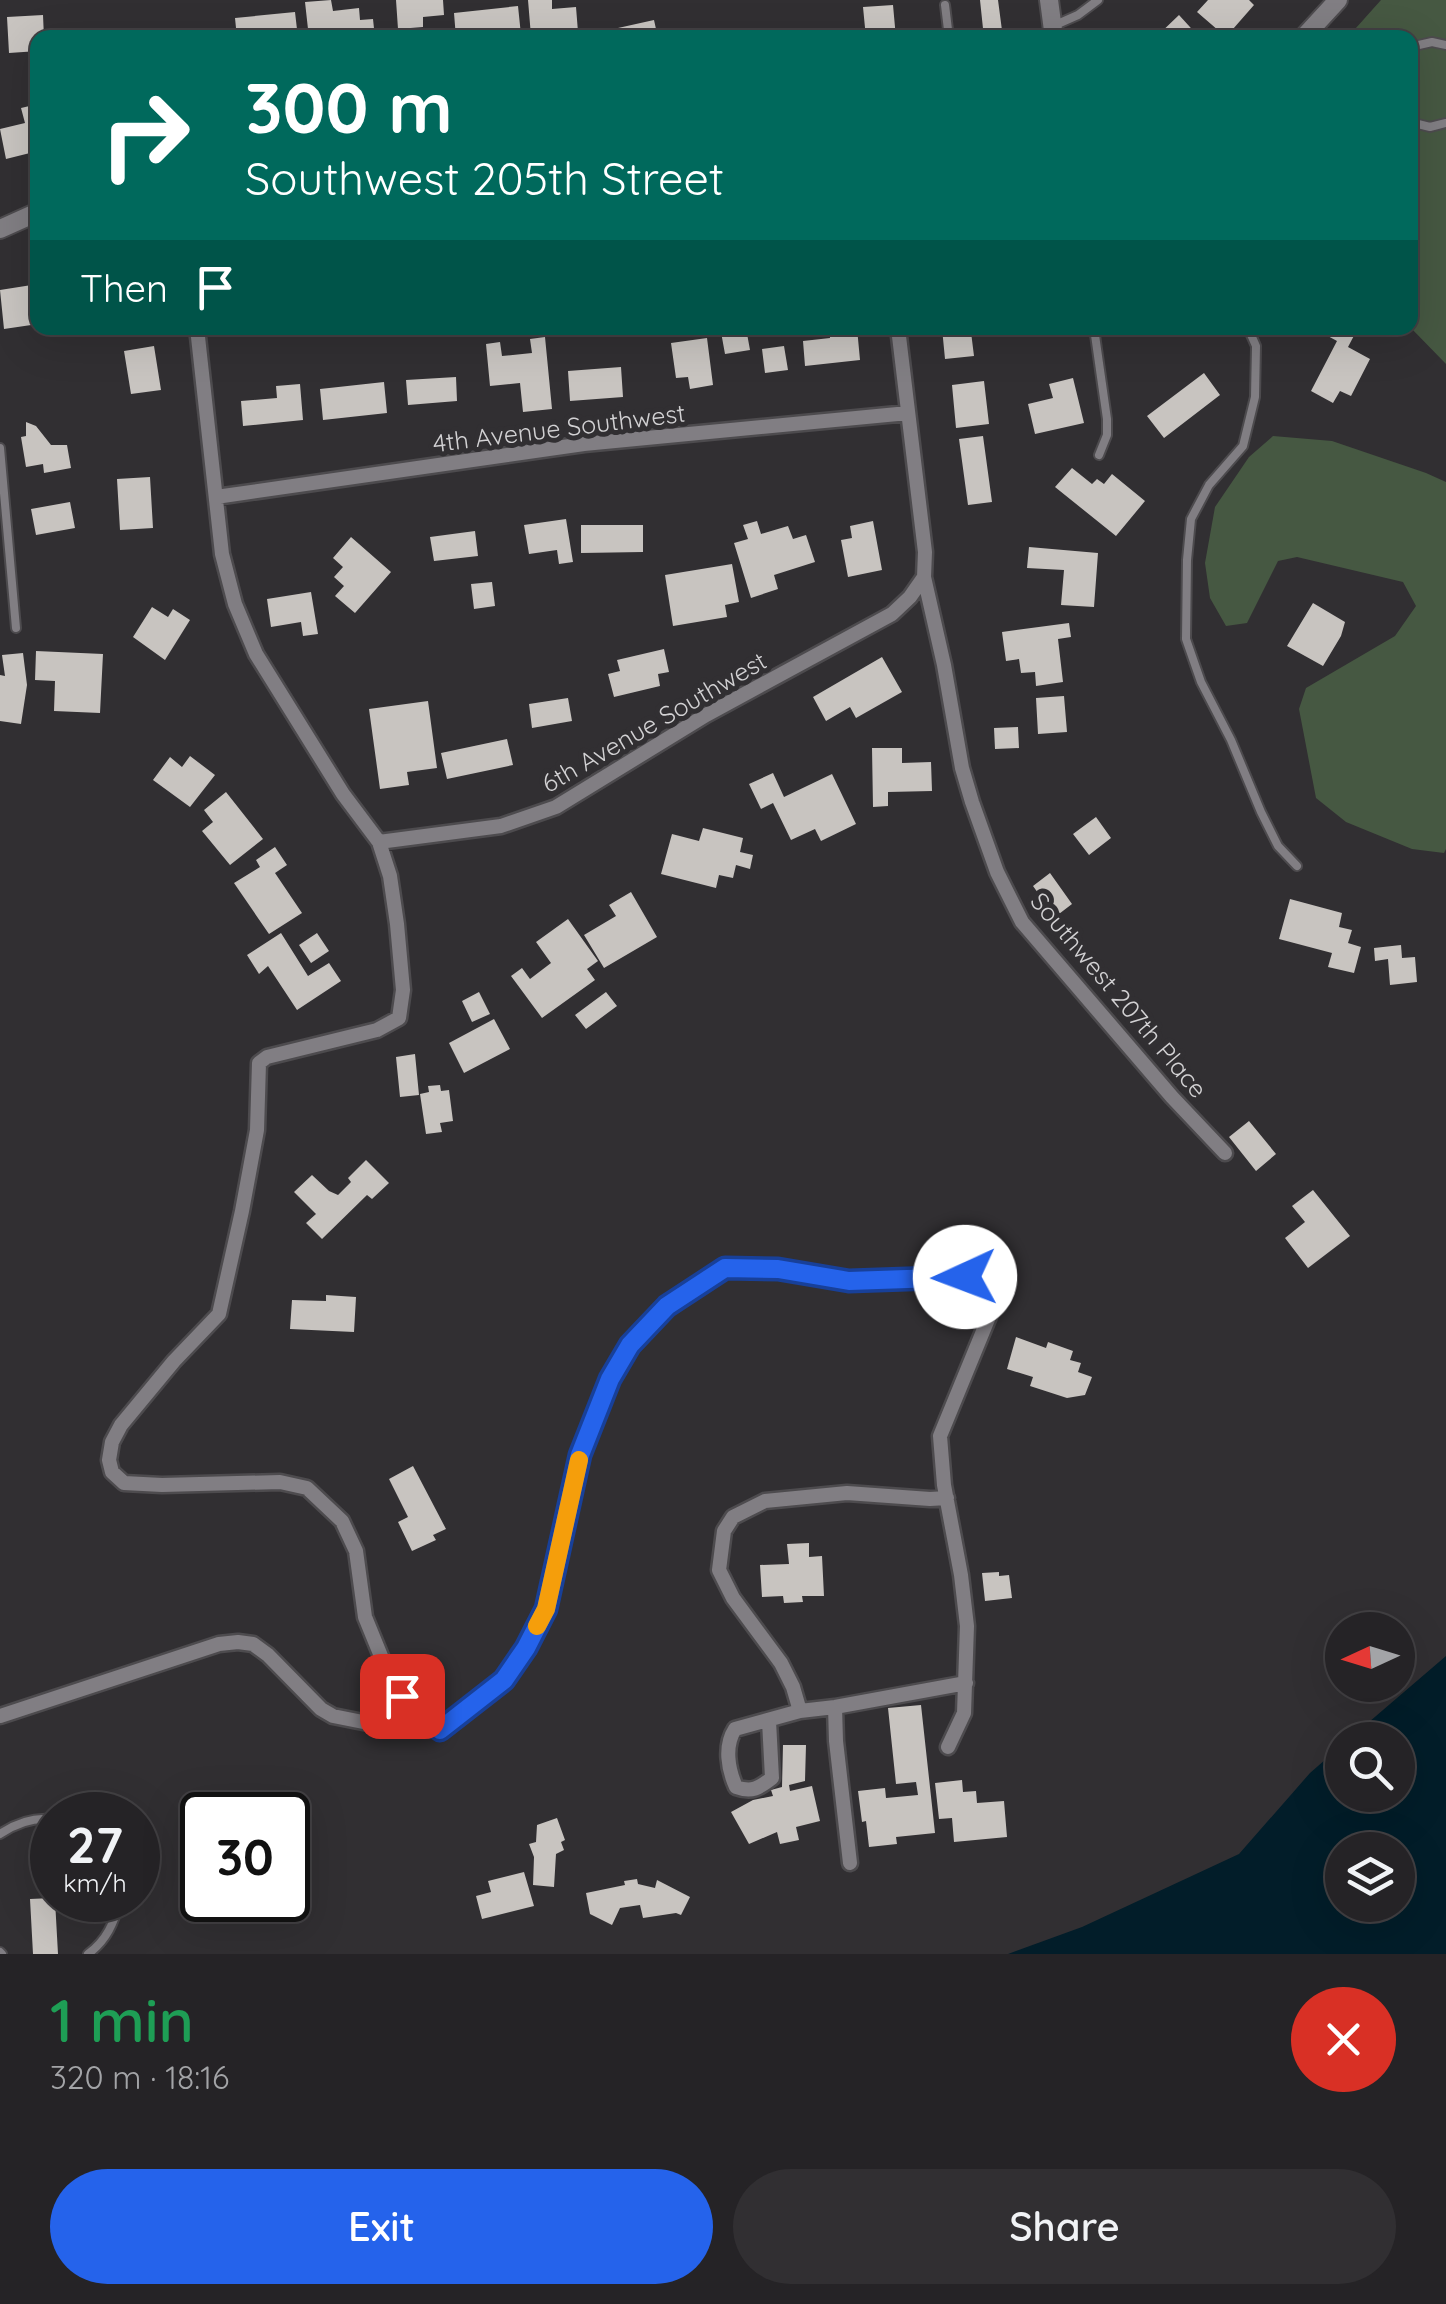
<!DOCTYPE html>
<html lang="en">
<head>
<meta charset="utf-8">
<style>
  body { margin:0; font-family:Quicksand,sans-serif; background:#312f32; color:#f1f3f6; height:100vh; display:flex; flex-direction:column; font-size:38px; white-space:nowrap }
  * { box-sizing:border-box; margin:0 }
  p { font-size:32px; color:#a3a4a7 }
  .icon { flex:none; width:55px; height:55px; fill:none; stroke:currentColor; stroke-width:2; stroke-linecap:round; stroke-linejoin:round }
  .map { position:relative; height:1954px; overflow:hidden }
  .side { display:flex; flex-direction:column; background:#252326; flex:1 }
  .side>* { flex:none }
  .guide { position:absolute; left:30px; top:30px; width:1388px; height:305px; border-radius:20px; box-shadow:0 10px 40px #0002,0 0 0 2px #424043; background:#00695c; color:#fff; overflow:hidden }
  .needle { width:65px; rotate:266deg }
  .fabs { position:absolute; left:1325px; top:1612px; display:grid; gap:20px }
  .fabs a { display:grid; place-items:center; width:90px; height:90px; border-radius:50%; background:#252326; box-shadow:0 10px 40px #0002,0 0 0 2px #424043; font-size:50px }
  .speed { position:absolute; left:30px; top:1792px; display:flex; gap:20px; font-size:50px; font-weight:700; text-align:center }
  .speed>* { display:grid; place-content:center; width:130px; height:130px; border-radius:50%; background:#252326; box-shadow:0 10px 40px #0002,0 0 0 2px #424043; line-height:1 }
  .speed small { font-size:25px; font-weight:400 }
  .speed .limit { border:5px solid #111; border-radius:15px; background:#fff; color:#111 }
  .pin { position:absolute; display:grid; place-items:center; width:85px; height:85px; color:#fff; margin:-42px; border-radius:20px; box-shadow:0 5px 15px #0006 }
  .me { position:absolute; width:110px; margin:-55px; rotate:268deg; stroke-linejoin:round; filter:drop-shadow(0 0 8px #0008) }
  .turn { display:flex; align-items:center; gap:35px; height:210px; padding:0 50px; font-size:45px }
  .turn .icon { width:130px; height:130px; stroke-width:2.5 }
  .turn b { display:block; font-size:70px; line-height:85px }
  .then { display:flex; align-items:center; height:95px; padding:0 50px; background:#0003; gap:20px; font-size:38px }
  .round { display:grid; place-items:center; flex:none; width:105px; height:105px; border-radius:52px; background:#312f32 }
  .overview { display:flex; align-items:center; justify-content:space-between; height:170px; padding:0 50px }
  h1 { font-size:60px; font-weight:600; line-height:75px; color:#1e9e55 }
  .action { display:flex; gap:20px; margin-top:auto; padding:20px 50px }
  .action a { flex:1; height:115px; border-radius:60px; background:#2563eb; color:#fff; font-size:40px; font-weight:600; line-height:115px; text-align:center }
  .action a+a { background:#312f32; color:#f1f3f6 }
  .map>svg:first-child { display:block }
  .green { fill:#465842 }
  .water { fill:#021d29; fill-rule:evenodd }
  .building { fill:#c8c4c0 }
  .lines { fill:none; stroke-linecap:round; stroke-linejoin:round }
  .service-casing { stroke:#4d4b4e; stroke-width:12 }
  .minor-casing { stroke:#4d4b4e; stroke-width:19 }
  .tertiary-casing { stroke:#4d4b4e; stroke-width:22 }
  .service { stroke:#817e83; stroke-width:8 }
  .minor { stroke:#817e83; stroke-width:14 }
  .tertiary { stroke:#817e83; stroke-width:18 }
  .route-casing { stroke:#184099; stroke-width:25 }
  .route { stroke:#2563eb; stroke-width:18 }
  .slow { stroke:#f59e0b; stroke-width:18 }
  .labels { text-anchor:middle; stroke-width:10; stroke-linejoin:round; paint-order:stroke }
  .street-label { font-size:25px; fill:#d2d1d3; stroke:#312f32 }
</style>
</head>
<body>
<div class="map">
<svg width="1446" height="1954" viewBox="0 0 1446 1954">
  <rect width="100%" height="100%" fill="#312f32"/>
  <path class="green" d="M1381,0H1446V364L1410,327V38H1347Z
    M1273,436L1332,441L1426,473L1446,482V849L1444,853L1412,849L1346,822L1316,798L1299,709L1306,688L1395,636L1416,606L1403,582L1297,557L1278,561L1247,623L1226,626L1210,598L1205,563L1215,507L1249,457Z"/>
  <path class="water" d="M1446,1656V1954H1008L1082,1927L1239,1854L1310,1773L1342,1745V1795H1398V1740H1348ZM1342,1850H1398V1905H1342Z"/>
  <path class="building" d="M331,0L333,11L359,8L360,20L373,19L375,38H336L335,35L309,38L305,2Z
    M396,0H443L444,15L423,17V27L398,29Z
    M528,0H552V9L576,7L578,32L531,36Z
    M980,0H998L1003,38H984Z
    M1208,0H1249L1254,5L1226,37L1197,12Z
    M893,5L896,38H866L863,7Z
    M518,6L521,35L456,38L454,13Z
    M295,12L298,38H237L235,18Z
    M43,15L44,38H38V51L9,53L7,17Z
    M1179,15L1200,38H1155Z
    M654,20L658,38H620L618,28Z
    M38,104V151L6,159L0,129L25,123L21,108Z
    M38,284V324L4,329L0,290Z
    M746,328L750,350L725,354L721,332Z
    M829,328H857L860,360L805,366L803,341L830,338Z
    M942,328H984L985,331L971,332L974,356L945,359Z
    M1330,328H1358L1348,347L1370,359L1351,396L1340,391L1333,403L1311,391L1337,341L1326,335Z
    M545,337L552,409L523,412L520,383L490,386L486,344L500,342L502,356L532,353L530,339Z
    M707,338L713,385L690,389L688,377L676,378L671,343Z
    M154,346L161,390L131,394L124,351Z
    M784,346L788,370L765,373L762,349Z
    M621,367L623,397L570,401L568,371Z
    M1204,373L1220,395L1164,438L1147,416Z
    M456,377L457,401L408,405L406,380Z
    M1073,378L1084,423L1035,434L1028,404L1053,398L1049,384Z
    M984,381L989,424L956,428L952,385Z
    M384,382L387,413L323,420L320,389Z
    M300,384L303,420L243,426L241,401L277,398L276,386Z
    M26,422L36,426L51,445H67L71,468L44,473L43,464L26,467L21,437L26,436Z
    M983,436L992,502L968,505L959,439Z
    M1072,468L1092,484L1097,479L1104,484L1112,474L1145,501L1116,536L1055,487Z
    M150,477L153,528L120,530L117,479Z
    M70,502L75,528L36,535L31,509Z
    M566,519L573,562L559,564L557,550L529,554L524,525Z
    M757,521L761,534L788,526L793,539L806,535L815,562L774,575L778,589L751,598L734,543L748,539L743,525Z
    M873,521L882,570L848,577L841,540L852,538L850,526Z
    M581,525H643V552L581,553Z
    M475,531L478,556L434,561L430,537Z
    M351,537L391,572L355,613L335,596L344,586L334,577L343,567L333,558Z
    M1029,547L1098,553L1094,607L1061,605L1064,570L1027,568Z
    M732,564L739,602L725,605L727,617L673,626L665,575Z
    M492,582L495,606L474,609L471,584Z
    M311,592L318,634L303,636L301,622L271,627L267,599Z
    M1313,603L1345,622L1341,636L1323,666L1287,646Z
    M152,607L168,617L173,609L190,620L165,660L133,637Z
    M1069,623L1071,637L1058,639L1063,682L1036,686L1035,672L1021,673L1019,659L1006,661L1002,632Z
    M664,649L669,672L658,674L660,686L614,697L608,674L620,671L617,660Z
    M36,651L103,654L100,713L54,711L55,681L35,680Z
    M23,653L27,685L21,724L0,721V675L5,676L2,655Z
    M882,657L902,692L856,718L850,707L826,721L813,697Z
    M1064,696L1067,732L1038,734L1036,698Z
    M568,698L572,721L532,728L529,704Z
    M428,701L437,768L407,772L409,785L380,789L369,709Z
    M1018,727L1019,748L995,749L994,728Z
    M507,739L513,765L447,779L441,753Z
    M872,748H902V763L931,762L932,791L888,792V806L873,807Z
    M190,756L215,775L190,807L153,780L170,757L182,767Z
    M773,773L784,797L832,774L856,824L821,841L815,829L791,840L773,803L761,809L749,784Z
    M226,792L263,839L230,865L202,831L213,822L204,810Z
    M1096,817L1111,838L1089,855L1073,834Z
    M703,828L743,838L740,852L753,855L750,869L736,865L733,878L719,875L716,888L661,874L672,834L699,841Z
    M275,847L287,865L275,873L302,913L269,934L234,883L260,867L256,860Z
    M1050,873L1072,904L1055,917L1033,886Z
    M631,892L657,937L604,968L584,935L616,916L609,905Z
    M1290,899L1342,913L1339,927L1352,930L1348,943L1361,947L1354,973L1328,967L1332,953L1279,939Z
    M568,919L598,961L587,969L595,980L542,1018L511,976L522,968L530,979L551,963L536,942Z
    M281,933L308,976L329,963L341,981L297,1010L268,966L259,974L247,955Z
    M317,933L329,951L311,963L299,945Z
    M1401,945L1402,958L1415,957L1417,982L1390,985L1388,959L1375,961L1374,948Z
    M479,992L490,1014L472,1022L462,1001Z
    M606,992L617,1006L586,1029L575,1015Z
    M494,1019L510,1049L464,1073L449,1043Z
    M415,1054L419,1095L400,1097L396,1057Z
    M440,1085L441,1091L449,1090L453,1121L440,1123L442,1132L426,1134L420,1094L429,1092L428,1086Z
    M1249,1121L1276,1154L1256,1171L1229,1137Z
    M366,1160L389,1183L372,1199L367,1195L322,1239L306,1223L316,1214L294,1192L312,1175L329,1191L338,1195L351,1182L348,1178Z
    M1313,1190L1350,1236L1308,1268L1285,1238L1305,1222L1292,1206Z
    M326,1295L356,1297L354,1332L290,1329L292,1300L326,1301Z
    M1016,1337L1046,1348L1048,1342L1073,1351L1070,1360L1081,1363L1078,1372L1092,1377L1085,1395L1067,1398L1030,1386L1033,1377L1007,1369Z
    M413,1466L446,1529L433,1535L436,1540L412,1551L398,1522L408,1517L389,1479Z
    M809,1543V1557L822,1556L824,1596H802L803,1602L784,1603L783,1596L762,1597L760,1565L789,1564L787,1544Z
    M999,1572V1576L1009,1575L1012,1598L985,1601L982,1573Z
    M921,1705L935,1833L896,1837L897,1844L869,1847L866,1821L862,1822L858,1791L885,1788L886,1798L918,1795L916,1782L896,1784L888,1708Z
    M783,1745H806L805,1781L789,1785L790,1791L812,1786L820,1821L796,1827L799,1840L780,1844L777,1832L749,1844L731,1812L753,1800L773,1796L771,1790L782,1787Z
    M962,1780L963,1792L976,1791L977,1803L1004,1801L1007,1837L954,1842L952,1818L939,1819L935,1783Z
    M557,1818L565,1840L561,1842L564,1850L556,1854L554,1887L533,1885L534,1857L529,1844L536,1842L537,1825Z
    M524,1872L534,1906L482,1919L476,1896L491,1892L488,1881Z
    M637,1879L638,1884L655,1888L657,1880L690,1897L681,1915L676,1913L643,1918L640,1905L620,1908L612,1925L590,1914L586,1893L625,1885L624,1881Z
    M52,1898L55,1900L58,1954H33L30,1899Z"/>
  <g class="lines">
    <g class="service-casing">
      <path id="service" d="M945,5L949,38
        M1053,26L1078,15L1098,0
        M1410,47L1432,42L1446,45
        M1410,122L1430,127L1446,123
        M1094,328L1107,419V435L1099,455
        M1248,328L1256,346L1255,397L1243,446L1209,485L1191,519L1187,560L1186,639L1201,682L1231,740L1261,812L1278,846L1297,866
        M0,448L16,628
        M0,1834C16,1823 32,1817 52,1819
        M0,1952L2,1954
        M88,1954C107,1940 114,1923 120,1900"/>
    </g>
    <g class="minor-casing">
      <path id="minor" d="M197,328L222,554L235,604L256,654L343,794L379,842L390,876L397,924L403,990L399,1018L377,1030L267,1057L259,1063L257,1130L242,1211L219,1314L174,1361L121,1425L112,1442L109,1460L112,1472L124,1483L162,1485L280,1482L307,1488L342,1521L356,1551L365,1617L383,1661L402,1696L440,1730
        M898,328L925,552L924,577L944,665L962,768L972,802L997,872L1022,922L1172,1097L1225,1153
        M216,497L584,444L908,413
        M379,842L501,826L556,807L706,715L892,614L910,597L924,577
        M835,1707L836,1741L850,1863
        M800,1711L793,1687L781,1663L733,1598L719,1570L724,1531L733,1517L765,1501L847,1493L930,1499L947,1498
        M0,1716L219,1644L238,1642L253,1644L268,1655L321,1709L333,1716L378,1725L440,1730L504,1680L526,1648L546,1609L580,1455L610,1379L630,1345L667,1306L725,1268L778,1269L849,1281L965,1277L993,1307L940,1436L944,1485L961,1575L967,1626L964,1713L948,1747
        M769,1721L772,1778C759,1788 752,1793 736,1787C728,1769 724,1746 735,1729L800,1711L835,1707L966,1683"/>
    </g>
    <g class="tertiary-casing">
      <path id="tertiary" d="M1049,0L1054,38
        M1303,38L1338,0
        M0,229L38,212"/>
    </g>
    <use href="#service" class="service"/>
    <use href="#minor" class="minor"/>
    <use href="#tertiary" class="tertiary"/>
  </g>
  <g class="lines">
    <g class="route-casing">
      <path id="route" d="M402,1696L440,1730L504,1680L526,1648L546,1609L580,1455L610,1379L630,1345L667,1306L725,1268L778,1269L849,1281L965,1277"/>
    </g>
    <use href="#route" class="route"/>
    <path class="slow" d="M537,1626L546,1609L579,1460"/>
  </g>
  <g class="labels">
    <g class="street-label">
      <text transform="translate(559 428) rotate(-7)" y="9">4th Avenue Southwest</text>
      <text transform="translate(654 722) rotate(-30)" y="9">6th Avenue Southwest</text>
      <text transform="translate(1119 995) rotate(50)" y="9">Southwest 207th Place</text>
    </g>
  </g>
</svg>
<div class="fabs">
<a><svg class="needle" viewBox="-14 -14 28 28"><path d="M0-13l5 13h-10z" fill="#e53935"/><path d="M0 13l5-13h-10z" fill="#a3a4a7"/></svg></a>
<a><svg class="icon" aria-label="search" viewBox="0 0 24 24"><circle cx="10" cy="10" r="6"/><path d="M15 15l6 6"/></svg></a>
<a><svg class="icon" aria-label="layers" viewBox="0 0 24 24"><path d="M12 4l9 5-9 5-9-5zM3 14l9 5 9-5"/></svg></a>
</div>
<div class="speed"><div>27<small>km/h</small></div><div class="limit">30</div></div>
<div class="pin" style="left:402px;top:1696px;background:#d93025"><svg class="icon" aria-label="arrive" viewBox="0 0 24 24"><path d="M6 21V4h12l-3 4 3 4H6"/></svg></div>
<svg class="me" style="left:965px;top:1277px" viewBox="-20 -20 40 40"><circle r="19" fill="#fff"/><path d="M0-13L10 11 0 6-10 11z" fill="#2563eb"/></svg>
<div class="guide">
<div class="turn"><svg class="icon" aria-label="right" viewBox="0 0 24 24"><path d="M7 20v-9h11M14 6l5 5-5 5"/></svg><div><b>300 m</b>Southwest 205th Street</div></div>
<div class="then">Then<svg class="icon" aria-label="arrive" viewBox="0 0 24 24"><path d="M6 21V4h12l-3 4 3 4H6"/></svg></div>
</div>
</div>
<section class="side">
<div class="overview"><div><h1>1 min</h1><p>320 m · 18:16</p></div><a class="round" style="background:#d93025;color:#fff"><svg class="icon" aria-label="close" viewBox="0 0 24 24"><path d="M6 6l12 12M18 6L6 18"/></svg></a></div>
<div class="action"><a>Exit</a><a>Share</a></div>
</section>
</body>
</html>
